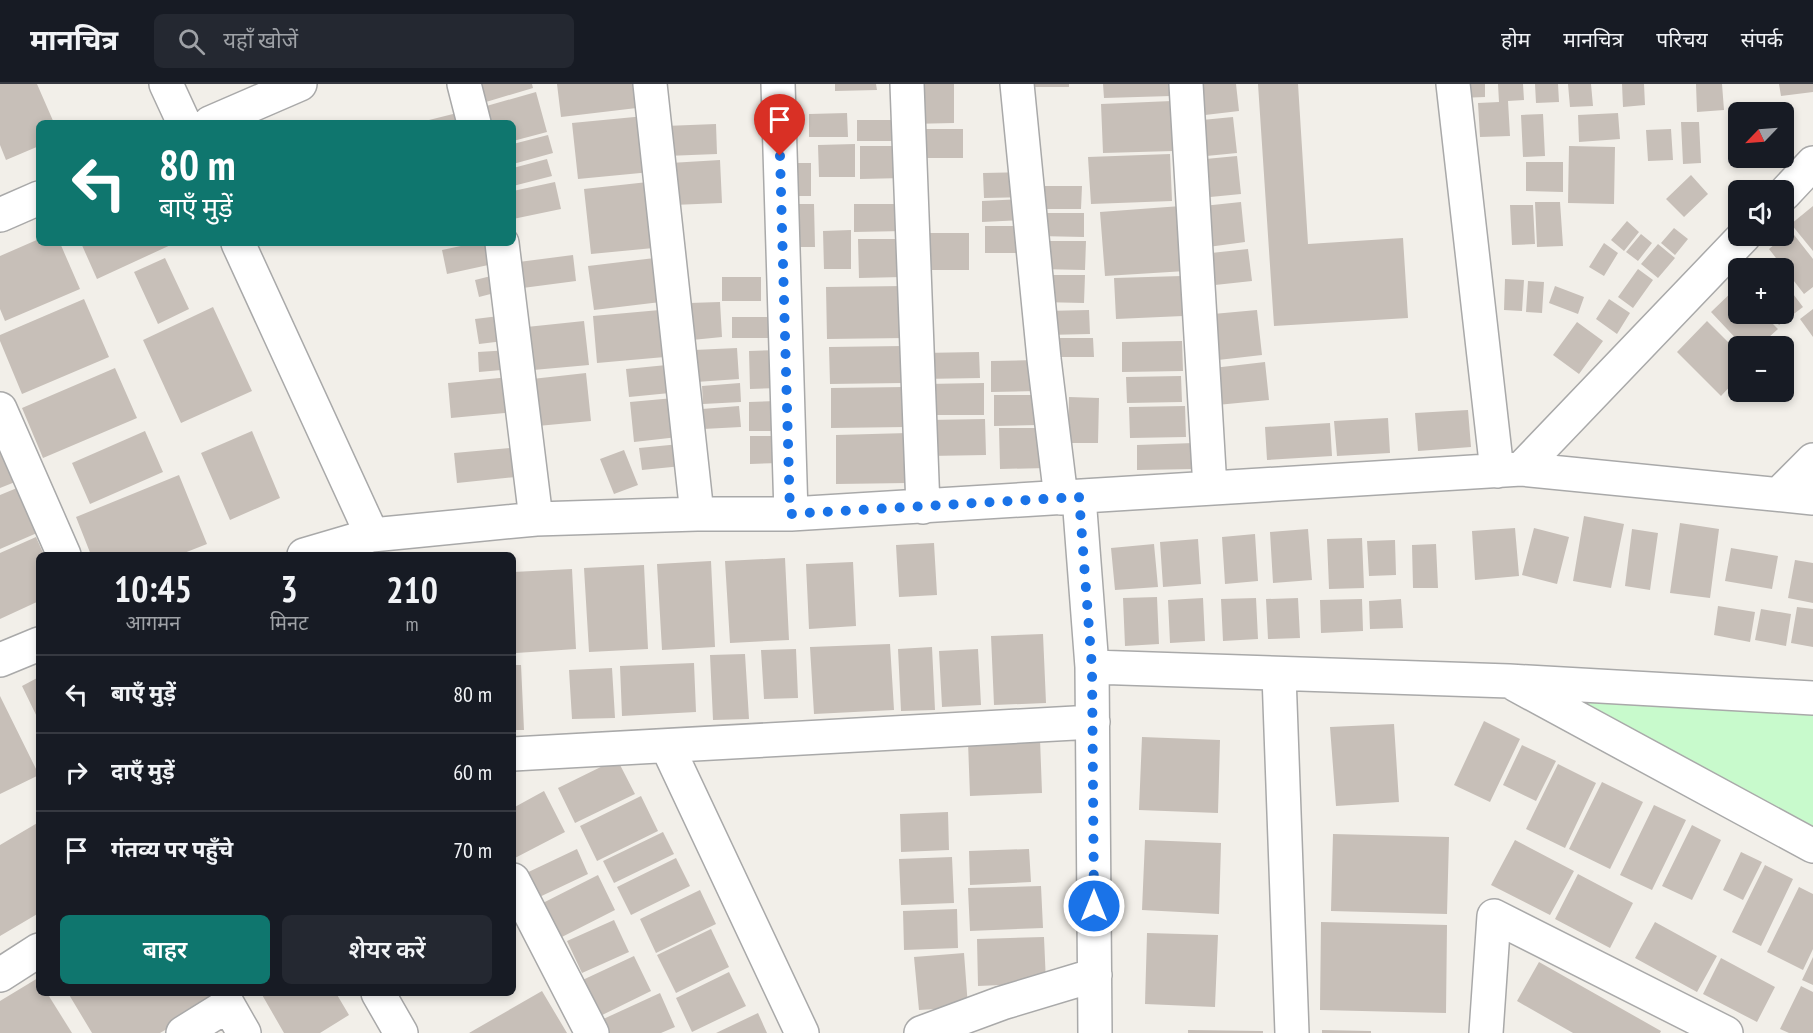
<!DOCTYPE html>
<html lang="hi">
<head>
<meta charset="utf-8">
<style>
  body { margin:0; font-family:"PT Sans Narrow","Noto Sans Devanagari",sans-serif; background:#242831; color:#f1f3f6; height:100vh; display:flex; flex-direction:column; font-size:22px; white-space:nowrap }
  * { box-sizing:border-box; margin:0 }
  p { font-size:20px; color:#9ea1a6 }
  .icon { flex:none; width:33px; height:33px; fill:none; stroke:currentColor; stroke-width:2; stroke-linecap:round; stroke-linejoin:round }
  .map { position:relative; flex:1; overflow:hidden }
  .drawer { position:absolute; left:36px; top:468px; width:480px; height:444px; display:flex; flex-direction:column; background:#171b24; border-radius:9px; box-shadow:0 3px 9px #0003 }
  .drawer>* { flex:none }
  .hud { position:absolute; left:36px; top:36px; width:480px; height:126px; border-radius:9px; box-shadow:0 3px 9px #0003; background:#0f766e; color:#fff; overflow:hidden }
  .needle { width:39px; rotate:245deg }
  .tools { position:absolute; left:1728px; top:18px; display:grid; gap:12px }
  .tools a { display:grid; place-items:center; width:66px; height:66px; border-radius:9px; background:#171b24; box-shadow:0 3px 9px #0003; font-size:30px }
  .pin { position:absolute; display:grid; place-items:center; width:51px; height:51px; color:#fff; margin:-62px -26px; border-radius:50% 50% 50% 0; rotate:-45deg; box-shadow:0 0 6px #0007 }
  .pin .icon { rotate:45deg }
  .me { position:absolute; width:66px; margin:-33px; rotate:0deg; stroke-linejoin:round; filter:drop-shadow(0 0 4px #0008) }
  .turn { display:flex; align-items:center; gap:21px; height:126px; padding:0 24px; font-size:27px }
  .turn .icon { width:78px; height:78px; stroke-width:2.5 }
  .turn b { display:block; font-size:42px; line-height:51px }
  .eta { display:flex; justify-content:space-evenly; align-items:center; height:102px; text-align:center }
  .eta b { font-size:36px; font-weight:600; line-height:42px }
  .cta { display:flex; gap:12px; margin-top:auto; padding:12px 24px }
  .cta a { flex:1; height:69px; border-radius:9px; background:#0f766e; color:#fff; font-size:24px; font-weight:600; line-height:69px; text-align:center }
  .cta a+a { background:#242831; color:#f1f3f6 }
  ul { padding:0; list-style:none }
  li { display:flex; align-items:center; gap:18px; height:78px; padding:0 24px; border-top:2px solid #363941 }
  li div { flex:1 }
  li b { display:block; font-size:22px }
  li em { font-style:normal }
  header { display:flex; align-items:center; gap:36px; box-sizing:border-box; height:84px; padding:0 30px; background:#171b24; border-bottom:2px solid #363941 }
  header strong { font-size:28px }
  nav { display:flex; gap:33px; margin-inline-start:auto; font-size:21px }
  .search { width:420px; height:54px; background:#242831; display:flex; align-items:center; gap:15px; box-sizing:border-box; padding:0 21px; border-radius:9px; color:#9ea1a6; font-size:22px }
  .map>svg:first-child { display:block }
  .park { fill:#c8facc }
  .building { fill:#c7bfb8 }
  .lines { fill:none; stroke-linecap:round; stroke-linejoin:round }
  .minor-casing { stroke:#a9a9a9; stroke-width:36 }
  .minor { stroke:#fff; stroke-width:33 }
  .route { stroke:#1a73e8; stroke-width:10; stroke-dasharray:0 18 }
</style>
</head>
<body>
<header>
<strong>मानचित्र</strong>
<div class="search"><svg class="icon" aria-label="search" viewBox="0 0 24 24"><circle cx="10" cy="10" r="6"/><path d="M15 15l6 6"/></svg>यहाँ खोजें</div>
<nav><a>होम</a><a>मानचित्र</a><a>परिचय</a><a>संपर्क</a></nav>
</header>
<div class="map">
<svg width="1813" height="949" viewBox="0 0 1813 949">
  <rect width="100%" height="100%" fill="#f2efe9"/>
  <path class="park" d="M1558,614L1813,626V752Z"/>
  <path class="building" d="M0,0H37L54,39H39V62L6,76L0,61Z
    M470,0H532L533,4L476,21Z
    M557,0H643L645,23L561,33Z
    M835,0H876L877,6L835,7Z
    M909,0H954V39L909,40Z
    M1022,0H1069V3H1022Z
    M1103,0H1171V12L1104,14Z
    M1202,0H1236L1239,27L1205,31Z
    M1258,0H1298L1308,160L1403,154L1408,234L1274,242Z
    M1459,0H1485V13L1459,14Z
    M1498,0H1523L1524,16L1508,17L1510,52L1480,53L1478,19L1499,18Z
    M1535,0H1558L1559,18L1536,19Z
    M1568,0H1591L1593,22L1570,23Z
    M1622,0H1644L1645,21L1623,23Z
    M1696,0H1722L1724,26L1697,28Z
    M1779,0H1813V8L1781,12Z
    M536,8L547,48L513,57V39H480L476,25Z
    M1172,17L1174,67L1103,69L1101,20Z
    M469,26L472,39H430L429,36Z
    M847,29L848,53H809V30Z
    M1618,29L1620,55L1579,58L1578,31Z
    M1543,30L1545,72L1523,73L1521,31Z
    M645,32L651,88L578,95L572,39Z
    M1233,33L1237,69L1196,73L1192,37Z
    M857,36H901V57H857Z
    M1681,38H1699L1701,79L1683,80Z
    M716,40L717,70L666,72L665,42Z
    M916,45H963V74H917Z
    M1671,45L1673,76L1648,77L1646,46Z
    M548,51L553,69L513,80V60Z
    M855,60V93H819L818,61Z
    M860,62H903L904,94L860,95Z
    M1569,62L1615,63L1614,120L1568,119Z
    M1170,70L1172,117L1091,120L1088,73Z
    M1237,72L1241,110L1200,114L1195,76Z
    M547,75L552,92L513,102V84Z
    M720,76L722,119L673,121L670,79Z
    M1526,78H1563V108L1526,107Z
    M789,79H811V112H789Z
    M1024,88L1025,113L984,114L983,89Z
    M1691,91L1708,110L1684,133L1666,115Z
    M657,97L664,163L591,170L584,105Z
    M555,98L561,125L513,135V107Z
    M1036,102H1082L1081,125H1035Z
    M1025,115L1026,136L982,138V117Z
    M1241,118L1245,158L1208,163L1203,122Z
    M1535,118H1560L1563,162L1537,163Z
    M789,120H814L815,163H790Z
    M854,120H903L904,147L854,148Z
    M1510,121H1533L1535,160L1512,161Z
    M1181,122L1186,187L1105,192L1100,128Z
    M1813,122V167L1791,140Z
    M1038,129H1084V153L1038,152Z
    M1627,137L1639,148L1624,167L1611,156Z
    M985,142H1029V169H985Z
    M1674,144L1688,155L1675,171L1661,159Z
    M851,146V185H824L823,147Z
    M1791,147L1813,175V203L1804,210L1769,165Z
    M925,149H969V186H925Z
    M1641,150L1652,159L1638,177L1626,168Z
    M39,155V159H60L80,205L5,237L0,225V172Z
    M858,155H901L902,193L859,194Z
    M1040,157H1086L1085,186L1039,185Z
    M81,159H175L97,195Z
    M475,159H498L502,178L447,190L442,166Z
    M1604,159L1618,169L1604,192L1589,183Z
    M1658,160L1675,174L1658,194L1641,180Z
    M1248,165L1252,197L1215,201L1211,169Z
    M573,171L576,197L515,205L511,179Z
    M663,173L669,217L594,226L588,182Z
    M165,174L189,225L158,240L134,188Z
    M1765,175L1773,184H1753Z
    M1638,185L1653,196L1633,224L1618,213Z
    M503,189L506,206L479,213L475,196Z
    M1040,191H1085L1084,219L1040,218Z
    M1182,192L1183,232L1116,235L1114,194Z
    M722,193H761V217H722Z
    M1505,195L1524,196L1522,227L1504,226Z
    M1528,197L1544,198L1542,229L1526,228Z
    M1784,198L1803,223L1779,241L1770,230H1784Z
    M904,202L905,254L827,255L826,203Z
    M1555,202L1584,213L1578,230L1549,219Z
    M1738,202V230H1763L1778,245L1759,262H1743L1711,228Z
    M84,215L109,273L22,310L0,257V251Z
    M1609,215L1630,229L1617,250L1596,235Z
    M720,218L722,253L692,256L689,219Z
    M213,223L252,307L181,339L143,256Z
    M671,225L676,272L597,279L593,232Z
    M1813,225V253L1800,235Z
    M1089,226L1090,250L1046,251L1045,227Z
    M1257,226L1262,271L1218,276L1213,230Z
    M507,231L511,256L479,260L475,235Z
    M732,233H769V254H732Z
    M584,237L589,281L522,287L517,244Z
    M1707,237L1738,268V294L1721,312L1677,268Z
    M1577,238L1603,257L1579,290L1553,271Z
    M1047,254H1093L1094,273H1047Z
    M1182,257L1183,287L1122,288V258Z
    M903,262V299L830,300L829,263Z
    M737,264L739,295L696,298L694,266Z
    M510,266L512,285L479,288L478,268Z
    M781,266V304L750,305L749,267Z
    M979,268L980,294L922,295L921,269Z
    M1037,276V307L991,308V277Z
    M1265,278L1269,316L1217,321L1213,284Z
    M677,280L680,308L629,313L626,285Z
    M115,284L137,334L43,374L22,324Z
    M586,289L591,337L527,343L523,296Z
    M1181,292L1182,318L1127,319L1126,293Z
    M511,293L515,328L451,334L448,299Z
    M740,299L741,318L703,320L702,302Z
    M984,299V331H926V300Z
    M905,303L906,343L831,344V304Z
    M994,311H1038V341L994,342Z
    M1069,313L1099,314L1098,359H1068Z
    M674,314L678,353L634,358L630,318Z
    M777,317L776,347H749V318Z
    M739,322L741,343L703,345L702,325Z
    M1185,322L1186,353L1130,354L1129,323Z
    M1468,326L1471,363L1418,367L1415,329Z
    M1388,334L1390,369L1337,372L1334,337Z
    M985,335L986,371L929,372L928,336Z
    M1330,339L1332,372L1267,376L1265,343Z
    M999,344H1046L1047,384L1000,385Z
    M145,347L163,388L90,420L72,379Z
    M252,347L280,414L230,436L201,369Z
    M908,349V399L836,400V351Z
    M750,352H780V379L750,380Z
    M1194,359L1195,385L1137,386V361Z
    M680,360L682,382L642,386L639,364Z
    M522,363L525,392L457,399L454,369Z
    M0,366L15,398L0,404Z
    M624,366L638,401L614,410L600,375Z
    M179,391L207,460L179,471H91L76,433Z
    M17,404L37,449L0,465V411Z
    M1584,432L1624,440L1611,504L1573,497Z
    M1680,439L1719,445L1710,514L1670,509Z
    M1515,444L1519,492L1475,496L1472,447Z
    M1534,444L1569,453L1557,500L1522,491Z
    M1308,445L1312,496L1273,499L1270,448Z
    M1632,445L1658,449L1650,506L1625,502Z
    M1255,450L1258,497L1225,500L1222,453Z
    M36,453L44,471H39V517L0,535V469Z
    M1362,454L1364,504L1329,505L1327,455Z
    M1198,455L1201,500L1163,503L1160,458Z
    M1395,456L1396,491L1369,492L1367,457Z
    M934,459L937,511L899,513L896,461Z
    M1154,460L1158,503L1115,506L1111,464Z
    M1436,460L1438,504H1413L1412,461Z
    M1731,464L1778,472L1772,505L1725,497Z
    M785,474L789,556L730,559L725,477Z
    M1795,476L1813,479V519L1788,514Z
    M711,477L715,563L662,566L657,480Z
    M853,478L856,542L809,545L806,480Z
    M644,481L648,565L589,568L584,484Z
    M572,485L576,565L516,569L513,488Z
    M1157,513L1159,560L1125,562L1123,514Z
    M1203,514L1205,557L1170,559L1168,516Z
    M1256,514L1258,555L1223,557L1221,515Z
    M1298,514L1300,554L1268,555L1266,515Z
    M1362,515L1363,547L1321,549L1320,516Z
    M1401,515L1403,544L1370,545L1369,517Z
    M1718,522L1755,528L1750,558L1714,551Z
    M1797,523L1813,525V563L1791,559Z
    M1761,525L1791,530L1786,562L1755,556Z
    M1043,550L1046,619L994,621L991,552Z
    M890,560L894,626L814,630L810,563Z
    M932,563L935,626L901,627L898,565Z
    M796,565L798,614L764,615L761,566Z
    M978,565L981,621L942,623L939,567Z
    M745,570L749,635L713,636L710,571Z
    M694,579L696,628L622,632L620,582Z
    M513,581H521L524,646H513Z
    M612,584L615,634L572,635L569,586Z
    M39,593V637L22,602Z
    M0,612L39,691L0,710Z
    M1484,637L1520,655L1490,718L1454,701Z
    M1394,640L1399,718L1336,722L1330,643Z
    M1142,653L1220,656L1218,729L1139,726Z
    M1040,655L1042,709L970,712L968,658Z
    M1522,661L1556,677L1536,717L1503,701Z
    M617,675L635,710L575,739L558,704Z
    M1558,680L1596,699L1565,764L1526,745Z
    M1602,698L1643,718L1610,785L1569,765Z
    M544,707L565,748L513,775V724Z
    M641,712L658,747L597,777L580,742Z
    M1654,721L1686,736L1652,806L1620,791Z
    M948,728L949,766L901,768L900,730Z
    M39,738V829L0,852V761Z
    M1692,741L1721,756L1692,816L1662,802Z
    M663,748L674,770L614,799L603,777Z
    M1333,750L1449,753L1447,830L1331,827Z
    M1145,756L1221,759L1219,830L1142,826Z
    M1515,756L1574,787L1550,831L1491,801Z
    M577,765L588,790L531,817L520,792Z
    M1029,765L1031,798L970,801L969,767Z
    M1741,768L1762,778L1743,816L1723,806Z
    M952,773L954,819L901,821L899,775Z
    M676,774L690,802L631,831L617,803Z
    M1765,781L1793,795L1761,862L1732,848Z
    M1578,790L1633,819L1610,864L1555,835Z
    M598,791L615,826L552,858L535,823Z
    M1041,802L1043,844L970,847L968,804Z
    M1799,803L1813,810V865L1803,886L1767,868Z
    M700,806L716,840L656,869L640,835Z
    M957,825L958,864L904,866L903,827Z
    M614,836L629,868L582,889L567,857Z
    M1321,838L1447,841L1446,929L1320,926Z
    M1655,838L1717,872L1697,908L1635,874Z
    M711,845L729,883L676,909L657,871Z
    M1147,849L1218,851L1215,923L1145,920Z
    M1044,853L1046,899L978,902L977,855Z
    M964,869L968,923L919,926L914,873Z
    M634,872L651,907L592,936L574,900Z
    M1813,873V901L1802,896Z
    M1721,874L1775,903L1757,938L1703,910Z
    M1539,878L1661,947L1660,949H1573L1517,917Z
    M729,888L746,922L692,948L676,914Z
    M38,894L39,909H47L72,949H0V917Z
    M1801,902L1813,908V949H1789L1780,945Z
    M542,907L567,949H469Z
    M68,909H228L160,949H92Z
    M261,909H336L349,931L320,949H284Z
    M660,909L675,943L661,949H605L599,937Z
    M758,929L767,949H716Z
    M1188,946L1263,947V949H1188Z
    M1322,946L1371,947V949H1322Z"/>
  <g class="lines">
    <g class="minor-casing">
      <path id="minor" d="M166,0L184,39
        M464,0L474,39
        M650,0L697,430
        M778,0L791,430
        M907,0L923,423
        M1017,0L1044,275L1061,414
        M1186,0L1210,404
        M1453,0L1497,387
        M210,39L300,0
        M1784,110L1813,79
        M0,131L39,114
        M238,159L372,451
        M502,159L536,435
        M0,325L64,471
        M1521,385L1744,152
        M1779,410L1813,376
        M1079,413L1092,583L1095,949
        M304,471L372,451L536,435L697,430H791L1521,385L1813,414
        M0,576L39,560
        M1092,583L1509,597L1813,614
        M1279,591L1292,949
        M1516,601L1813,762
        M667,662L802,949
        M513,670L1093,638
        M513,796L592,949
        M0,891L39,866
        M378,909L401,949
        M183,949L228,921L244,949
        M921,949L1002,919L1095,891
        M1486,949L1494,832L1726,949"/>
    </g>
    <use href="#minor" class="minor"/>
  </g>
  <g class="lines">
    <path class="route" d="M780,72L790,430L1079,413L1092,584L1094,822"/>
  </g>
</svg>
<div class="tools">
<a><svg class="needle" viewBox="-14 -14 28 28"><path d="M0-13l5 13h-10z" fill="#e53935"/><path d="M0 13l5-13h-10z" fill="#9ea1a6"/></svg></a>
<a><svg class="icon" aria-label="sound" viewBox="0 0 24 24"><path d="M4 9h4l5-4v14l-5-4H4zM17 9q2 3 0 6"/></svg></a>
<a>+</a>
<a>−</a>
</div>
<div class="pin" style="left:780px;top:72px;background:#d93025"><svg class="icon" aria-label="arrive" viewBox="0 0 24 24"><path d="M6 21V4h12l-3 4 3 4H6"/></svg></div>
<svg class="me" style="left:1094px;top:822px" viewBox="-20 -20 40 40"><circle r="17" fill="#1a73e8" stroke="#fff" stroke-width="3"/><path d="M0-11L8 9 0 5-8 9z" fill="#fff"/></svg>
<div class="hud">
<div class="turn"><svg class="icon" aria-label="left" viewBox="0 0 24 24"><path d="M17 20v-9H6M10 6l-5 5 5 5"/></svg><div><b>80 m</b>बाएँ मुड़ें</div></div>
</div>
<section class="drawer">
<div class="eta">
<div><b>10:45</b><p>आगमन</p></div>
<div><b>3</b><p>मिनट</p></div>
<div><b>210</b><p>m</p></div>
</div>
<ul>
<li><svg class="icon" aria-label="left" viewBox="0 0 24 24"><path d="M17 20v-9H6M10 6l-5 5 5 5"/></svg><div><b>बाएँ मुड़ें</b></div><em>80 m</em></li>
<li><svg class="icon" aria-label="right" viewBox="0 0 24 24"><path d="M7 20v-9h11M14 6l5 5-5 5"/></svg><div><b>दाएँ मुड़ें</b></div><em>60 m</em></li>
<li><svg class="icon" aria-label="arrive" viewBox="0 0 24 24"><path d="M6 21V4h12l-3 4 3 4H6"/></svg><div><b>गंतव्य पर पहुँचे</b></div><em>70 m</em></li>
</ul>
<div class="cta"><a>बाहर</a><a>शेयर करें</a></div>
</section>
</div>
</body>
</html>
